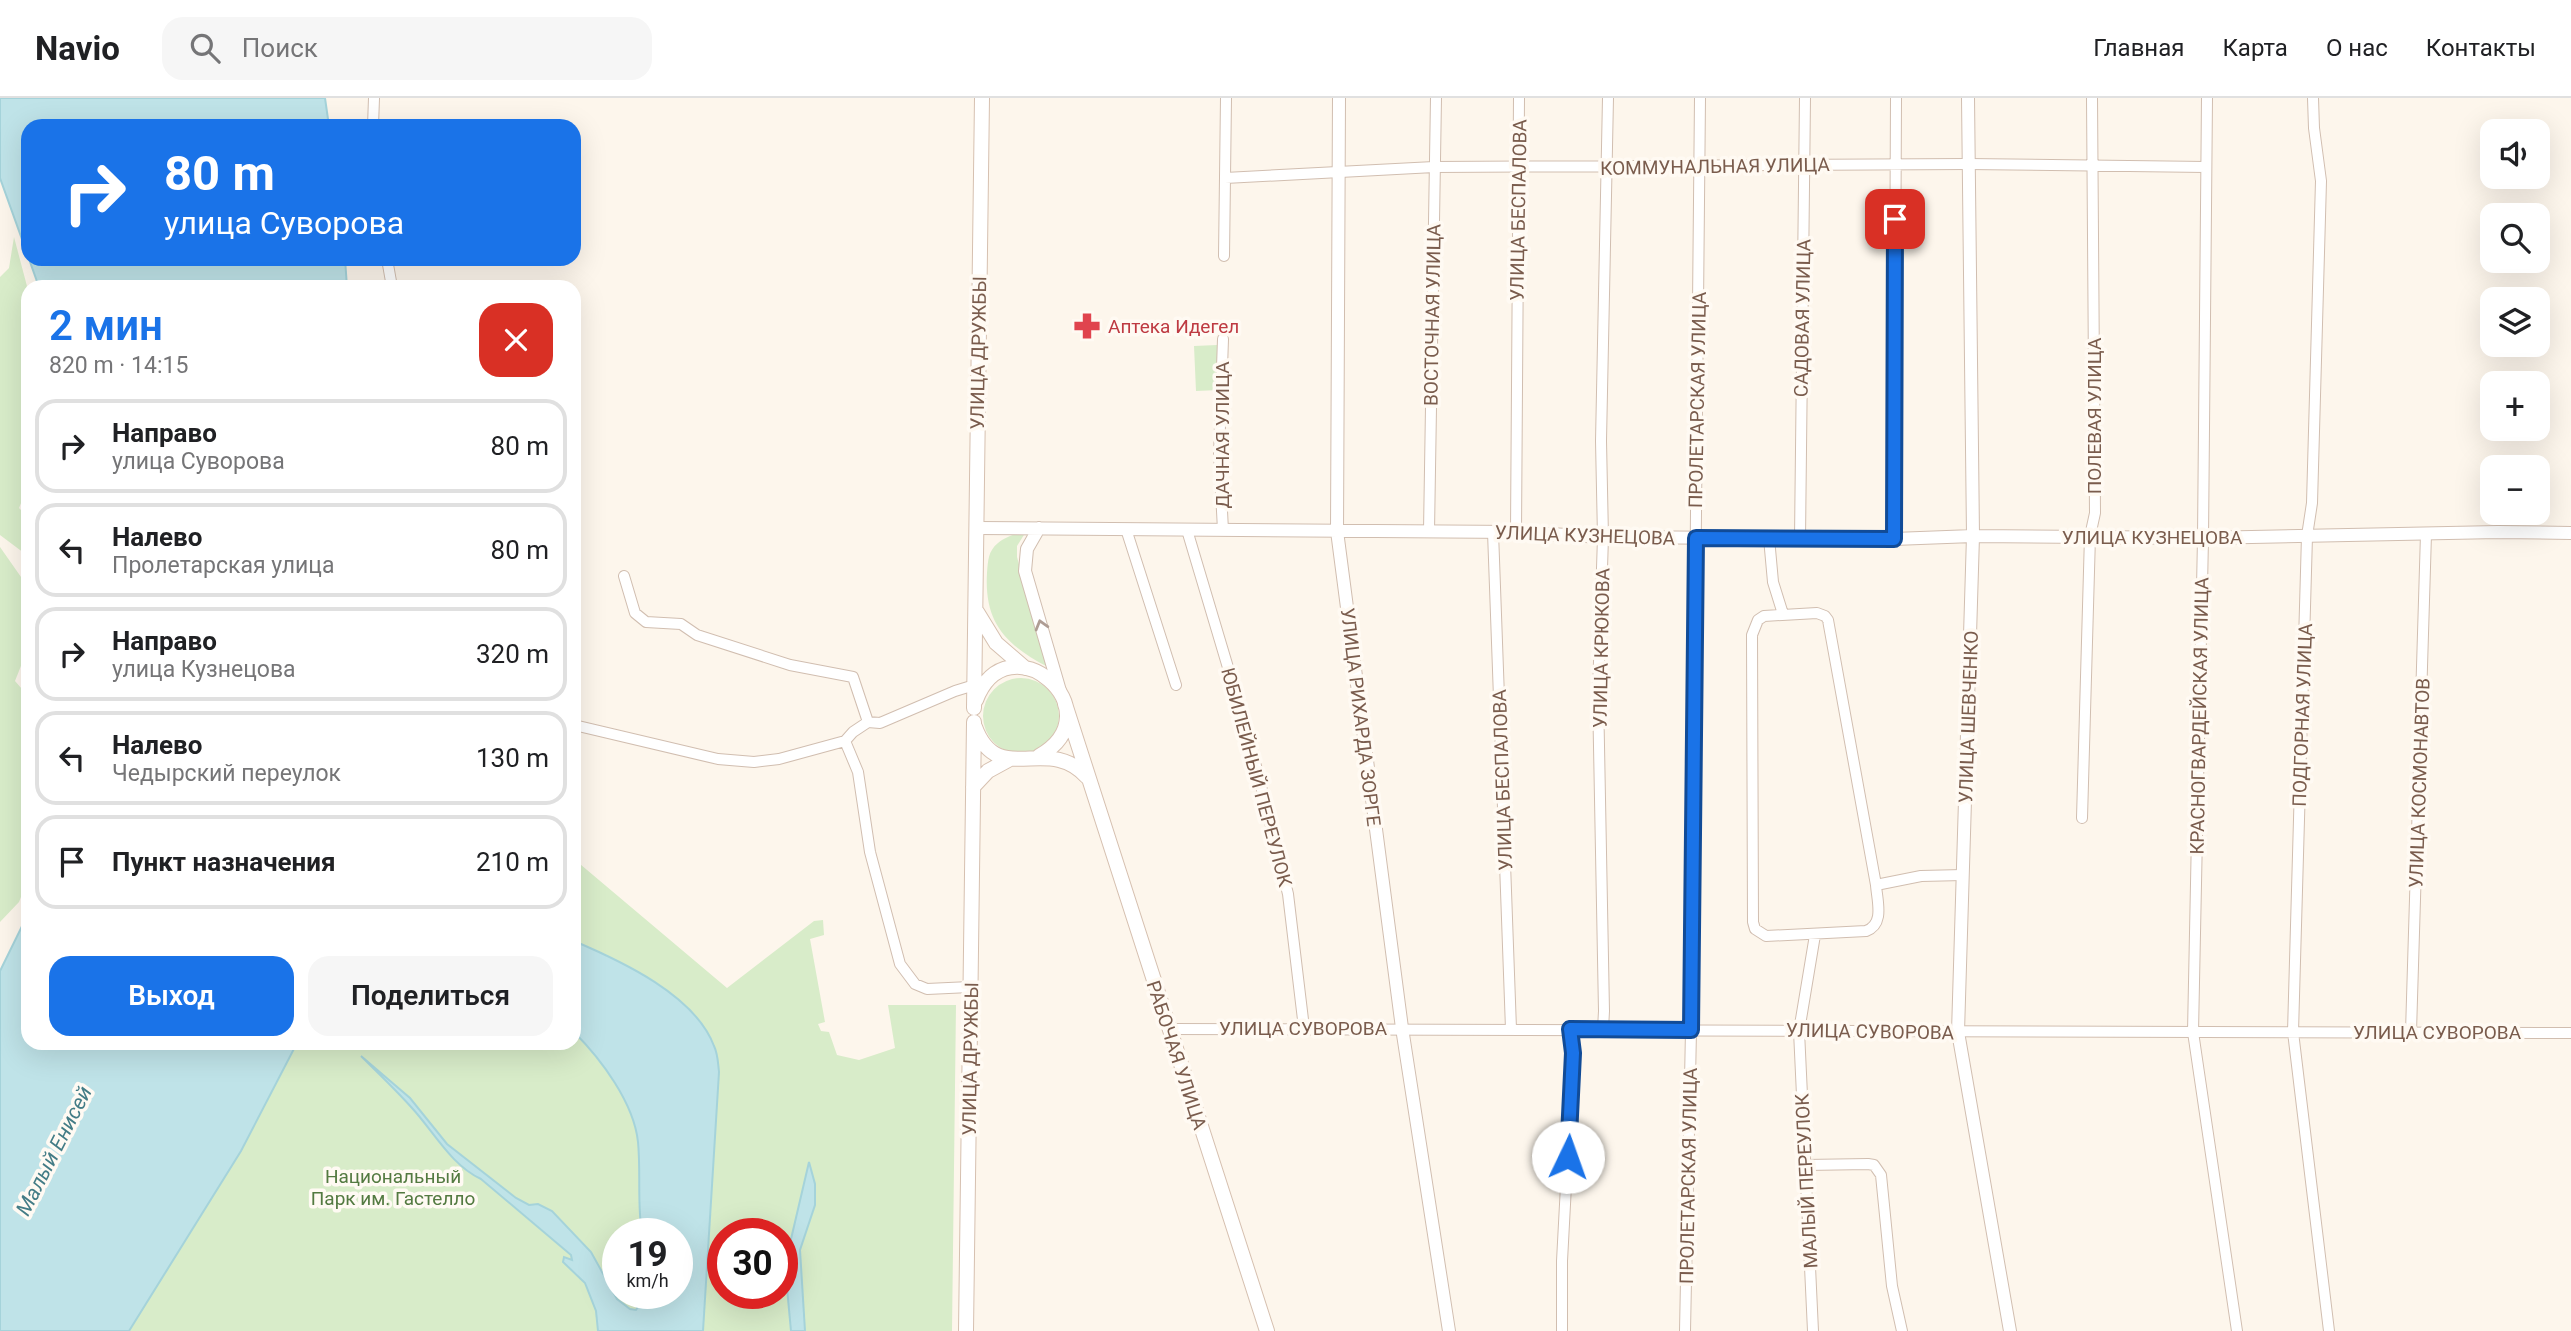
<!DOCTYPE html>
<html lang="ru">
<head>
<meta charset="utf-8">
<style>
  body { margin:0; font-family:Roboto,sans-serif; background:#f6f6f6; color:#202124; height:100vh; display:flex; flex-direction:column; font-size:26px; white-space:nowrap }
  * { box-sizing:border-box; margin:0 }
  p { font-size:23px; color:#757577 }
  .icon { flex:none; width:38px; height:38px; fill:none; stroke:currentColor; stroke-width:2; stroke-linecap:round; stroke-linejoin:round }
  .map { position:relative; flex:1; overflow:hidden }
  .sheet { position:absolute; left:21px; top:182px; width:560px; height:770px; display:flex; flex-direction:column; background:#fff; border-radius:21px; box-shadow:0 7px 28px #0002 }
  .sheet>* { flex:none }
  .hud { position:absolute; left:21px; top:21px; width:560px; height:147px; border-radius:21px; box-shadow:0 7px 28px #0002; background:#1a73e8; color:#fff; overflow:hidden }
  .fabs { position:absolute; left:2480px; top:21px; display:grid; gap:14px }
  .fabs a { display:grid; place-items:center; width:70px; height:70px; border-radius:14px; background:#fff; box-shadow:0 7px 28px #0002; font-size:35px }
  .speed { position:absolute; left:602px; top:1120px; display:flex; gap:14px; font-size:35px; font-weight:700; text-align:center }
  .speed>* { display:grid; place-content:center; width:91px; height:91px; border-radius:50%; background:#fff; box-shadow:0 7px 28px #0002; line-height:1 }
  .speed small { font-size:18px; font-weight:400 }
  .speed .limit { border:10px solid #d22; background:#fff; color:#111 }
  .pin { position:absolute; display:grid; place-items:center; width:60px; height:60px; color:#fff; margin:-30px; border-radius:14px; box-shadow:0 4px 10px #0006 }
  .me { position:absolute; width:77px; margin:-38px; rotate:3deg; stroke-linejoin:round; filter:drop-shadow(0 0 5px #0008) }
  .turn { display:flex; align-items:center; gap:24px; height:147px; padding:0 28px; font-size:32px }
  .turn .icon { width:91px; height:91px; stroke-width:2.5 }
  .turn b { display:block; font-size:49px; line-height:60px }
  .round { display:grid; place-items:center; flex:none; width:74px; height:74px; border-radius:21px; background:#f6f6f6 }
  .summary { display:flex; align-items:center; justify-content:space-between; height:119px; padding:0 28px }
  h1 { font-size:42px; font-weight:600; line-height:52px; color:#1a73e8 }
  .action { display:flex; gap:14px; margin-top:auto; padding:14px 28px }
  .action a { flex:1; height:80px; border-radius:21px; background:#1a73e8; color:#fff; font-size:28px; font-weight:600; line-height:80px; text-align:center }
  .action a+a { background:#f6f6f6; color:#202124 }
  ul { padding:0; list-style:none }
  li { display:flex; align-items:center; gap:21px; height:94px; margin:0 14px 10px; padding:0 14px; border:4px solid #e0e0e0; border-radius:21px }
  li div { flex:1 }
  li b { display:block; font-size:26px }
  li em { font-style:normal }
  header { display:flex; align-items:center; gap:42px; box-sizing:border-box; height:98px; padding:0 35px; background:#fff; border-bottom:2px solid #e0e0e0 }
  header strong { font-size:33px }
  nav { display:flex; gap:38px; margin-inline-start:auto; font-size:24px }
  .search { width:490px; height:63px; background:#f6f6f6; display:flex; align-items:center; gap:18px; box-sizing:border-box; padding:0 24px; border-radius:21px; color:#757577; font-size:26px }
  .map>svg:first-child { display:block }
  .green { fill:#d8ecc9; fill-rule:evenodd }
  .water { fill:#bfe3e8; stroke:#a5d3da; stroke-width:2 }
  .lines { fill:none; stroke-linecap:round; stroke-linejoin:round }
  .minor-casing { stroke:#d1beb0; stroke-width:12 }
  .tertiary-casing { stroke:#d1beb0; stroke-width:14 }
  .secondary-casing { stroke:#d6c0b0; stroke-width:16 }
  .minor { stroke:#fff; stroke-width:10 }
  .tertiary { stroke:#fff; stroke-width:12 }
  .secondary { stroke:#fff; stroke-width:14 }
  .oneway { stroke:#af9d94 }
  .route-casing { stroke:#114b97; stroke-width:18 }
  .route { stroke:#1a73e8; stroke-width:12 }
  .labels { text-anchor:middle; stroke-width:7; stroke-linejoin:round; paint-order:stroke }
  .street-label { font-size:19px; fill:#7a5c4d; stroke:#fffaf3 }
  .health-label { font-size:19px; fill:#be3a42; stroke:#fffaf3; text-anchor:start }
  .park-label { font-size:19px; fill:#537a41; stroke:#fffaf3 }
  .water-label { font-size:21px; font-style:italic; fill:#437c86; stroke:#fffaf3 }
</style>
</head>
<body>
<header>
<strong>Navio</strong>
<div class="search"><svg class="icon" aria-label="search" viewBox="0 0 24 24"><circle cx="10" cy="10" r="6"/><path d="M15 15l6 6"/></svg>Поиск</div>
<nav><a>Главная</a><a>Карта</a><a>О нас</a><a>Контакты</a></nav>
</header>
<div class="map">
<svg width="2571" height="1233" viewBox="0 0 2571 1233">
  <rect width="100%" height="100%" fill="#fdf6ec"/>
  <path class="green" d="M14,139L28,192V388L19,410L28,419V458L0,437V179L9,170Z
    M1217,247L1219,292L1196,293L1194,248Z
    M1027,432L1017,448V459L1048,569C1006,547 984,525 987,475C988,463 988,453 998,445C1006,438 1017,436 1027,432Z
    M0,449L28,489V550L15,583L28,598V781L19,804L0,824Z
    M983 618a38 38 0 1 1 76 0a38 38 0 1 1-76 0Z
    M574,761L727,890L814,823L823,822L824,837L810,841L825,924L818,926L821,933L829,934L837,957L859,962L895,950L888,907H956L952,1233H129L241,1053L297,945H574ZM618,1136H677V1195H618ZM723,1136H782V1195H723Z"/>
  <path class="water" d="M0,0H325L329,28H28V158L0,80Z
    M29,161H345L347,189H39Z
    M28,816V945H297L241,1053L129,1233H0V873Z
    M574,843C621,863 695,897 714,948C718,956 718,966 719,974L703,1233H598L596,1213L585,1185L563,1164L564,1159L572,1162L571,1157L481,1081C451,1067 434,1034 412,1010C396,992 378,975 361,958L410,1000L447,1046L516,1100L529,1107L538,1106L552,1113L591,1154L617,1201L630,1211L636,1212L646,1195H677V1136H642C637,1106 641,1075 638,1044C634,1005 601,961 574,934Z
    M809,1064L815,1086V1107L800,1152L805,1233H791L786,1179L788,1154Z"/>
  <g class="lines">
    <g class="minor-casing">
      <path id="minor" d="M2207,0L2203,440L2193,934L2237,1233
        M2313,0L2314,30L2321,83L2312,405L2307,438L2293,934L2329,1233
        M373,28L374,0
        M1225,80L1434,69L1968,66L2206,69
        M1224,158L1226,0
        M387,161L392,189
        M1223,241L1219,356L1223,432
        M1126,431L1176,587
        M1187,432L1249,640L1288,796L1304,930
        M1429,433L1436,0
        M1493,434L1511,931
        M1516,434L1519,0
        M1769,440L1773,484L1783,516
        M1800,440L1805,0
        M1894,441L1896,0
        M624,478L635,515L646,524L681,526L697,537L790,567L853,579L868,624
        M868,624L880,625L955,593L981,585
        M574,627L718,661L754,664L779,661L845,643L853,634L868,624
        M845,643L858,674L870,754L900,866L915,886L927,891L970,889
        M2082,720L2090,438L2095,415L2092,0
        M1876,787C1877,803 1885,826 1866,833L1766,838L1755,831L1753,824L1752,537L1758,522L1764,518L1817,515L1825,518L1828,522L1876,787L1921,778L1963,777
        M1168,931L2571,935
        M1603,931L1604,913L1598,595L1603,439L1601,343L1608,0
        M2411,934L2426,436
        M1806,1067L1868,1066L1874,1067L1881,1077L1892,1188L1902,1233
        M1562,1233V1163L1573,955L1570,931
        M1685,1233L1691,932L1700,0
        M1813,1233L1799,933L1815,837"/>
    </g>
    <g class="tertiary-casing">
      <path id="tertiary" d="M1339,0L1337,433L1402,930L1449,1233
        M1968,0L1973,438L1958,934L2010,1233
        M977,430L1516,434L1603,439L1894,441L1973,438L2203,440L2498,434L2571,435
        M1039,430L1027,451L1025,473L1060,593"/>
    </g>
    <g class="secondary-casing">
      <path id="secondary" d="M977,514L996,545L1025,570
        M976,602C1008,519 1118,613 1039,658
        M1065,606L1267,1233
        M974,610L982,0
        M975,629C998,691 1048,635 1087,679
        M973,689L988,673L1010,661
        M966,1233L974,624"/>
    </g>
    <use href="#minor" class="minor"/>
    <use href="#tertiary" class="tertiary"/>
    <use href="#secondary" class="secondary"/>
  </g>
  <defs><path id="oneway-chevron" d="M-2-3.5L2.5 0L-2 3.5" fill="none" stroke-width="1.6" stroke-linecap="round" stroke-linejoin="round" transform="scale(1.75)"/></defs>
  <use class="oneway" href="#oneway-chevron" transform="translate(1041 527) rotate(-106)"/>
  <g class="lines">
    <g class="route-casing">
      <path id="route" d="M1568,1059L1573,955L1570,931L1691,932L1696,440L1894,441L1895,121"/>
    </g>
    <use href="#route" class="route"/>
  </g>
  <defs>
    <g id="pharmacy-bare" transform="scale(2.1)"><path d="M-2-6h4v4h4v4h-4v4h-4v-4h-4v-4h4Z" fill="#e0444e" stroke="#fffaf3" stroke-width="2.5" paint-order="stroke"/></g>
  </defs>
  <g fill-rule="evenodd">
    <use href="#pharmacy-bare" x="1087" y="228"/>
  </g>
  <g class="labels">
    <g class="street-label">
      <text transform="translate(1715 68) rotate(-1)" y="7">КОММУНАЛЬНАЯ УЛИЦА</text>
      <text transform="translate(1518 112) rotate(-89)" y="7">УЛИЦА БЕСПАЛОВА</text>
      <text transform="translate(1432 217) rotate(-89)" y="7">ВОСТОЧНАЯ УЛИЦА</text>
      <text transform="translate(1802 220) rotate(-89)" y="7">САДОВАЯ УЛИЦА</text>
      <text transform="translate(978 255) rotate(-89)" y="7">УЛИЦА ДРУЖБЫ</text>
      <text transform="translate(1697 302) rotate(-89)" y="7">ПРОЛЕТАРСКАЯ УЛИЦА</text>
      <text transform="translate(2094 318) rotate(-90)" y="7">ПОЛЕВАЯ УЛИЦА</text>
      <text transform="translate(1222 337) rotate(-90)" y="7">ДАЧНАЯ УЛИЦА</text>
      <text transform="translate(1585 437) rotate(2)" y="7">УЛИЦА КУЗНЕЦОВА</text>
      <text x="2152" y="446">УЛИЦА КУЗНЕЦОВА</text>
      <text transform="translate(1601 550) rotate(-89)" y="7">УЛИЦА КРЮКОВА</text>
      <text transform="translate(2302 617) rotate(-88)" y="7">ПОДГОРНАЯ УЛИЦА</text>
      <text transform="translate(2199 618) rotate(-89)" y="7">КРАСНОГВАРДЕЙСКАЯ УЛИЦА</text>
      <text transform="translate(1361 619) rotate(83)" y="7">УЛИЦА РИХАРДА ЗОРГЕ</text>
      <text transform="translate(1968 619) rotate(-88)" y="7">УЛИЦА ШЕВЧЕНКО</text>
      <text transform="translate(1257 679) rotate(75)" y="7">ЮБИЛЕЙНЫЙ ПЕРЕУЛОК</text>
      <text transform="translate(1502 682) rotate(-92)" y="7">УЛИЦА БЕСПАЛОВА</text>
      <text transform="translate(2419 685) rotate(-88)" y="7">УЛИЦА КОСМОНАВТОВ</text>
      <text x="1303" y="937">УЛИЦА СУВОРОВА</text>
      <text transform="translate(1870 933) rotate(1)" y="7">УЛИЦА СУВОРОВА</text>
      <text x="2437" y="941">УЛИЦА СУВОРОВА</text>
      <text transform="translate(1177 957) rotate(72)" y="7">РАБОЧАЯ УЛИЦА</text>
      <text transform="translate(970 961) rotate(-89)" y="7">УЛИЦА ДРУЖБЫ</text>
      <text transform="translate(1688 1078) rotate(-89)" y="7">ПРОЛЕТАРСКАЯ УЛИЦА</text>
      <text transform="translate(1806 1083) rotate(-93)" y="7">МАЛЫЙ ПЕРЕУЛОК</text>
    </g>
    <g class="health-label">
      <text x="1108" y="235">Аптека Идегел</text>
    </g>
    <g class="park-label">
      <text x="393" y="1085">Национальный<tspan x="393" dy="22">Парк им. Гастелло</tspan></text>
    </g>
    <g class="water-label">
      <text transform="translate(54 1053) rotate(-63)" y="7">Малый Енисей</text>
    </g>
  </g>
</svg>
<div class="fabs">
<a><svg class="icon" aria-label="sound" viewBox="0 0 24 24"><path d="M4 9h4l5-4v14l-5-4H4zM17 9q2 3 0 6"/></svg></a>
<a><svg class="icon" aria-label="search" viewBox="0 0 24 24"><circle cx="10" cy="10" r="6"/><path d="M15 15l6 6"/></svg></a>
<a><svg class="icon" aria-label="layers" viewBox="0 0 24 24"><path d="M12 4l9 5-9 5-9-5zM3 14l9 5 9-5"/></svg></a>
<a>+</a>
<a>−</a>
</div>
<div class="speed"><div>19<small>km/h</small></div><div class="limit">30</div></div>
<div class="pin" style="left:1895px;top:121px;background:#d93025"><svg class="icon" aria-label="arrive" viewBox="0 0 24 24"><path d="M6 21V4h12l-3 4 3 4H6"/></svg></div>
<svg class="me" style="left:1568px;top:1059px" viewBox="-20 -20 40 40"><circle r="19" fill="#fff"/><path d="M0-13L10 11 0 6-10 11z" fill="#1a73e8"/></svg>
<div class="hud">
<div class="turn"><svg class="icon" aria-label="right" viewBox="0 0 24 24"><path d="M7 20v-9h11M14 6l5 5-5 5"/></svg><div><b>80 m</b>улица Суворова</div></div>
</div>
<section class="sheet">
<div class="summary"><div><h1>2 мин</h1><p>820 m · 14:15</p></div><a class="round" style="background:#d93025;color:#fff"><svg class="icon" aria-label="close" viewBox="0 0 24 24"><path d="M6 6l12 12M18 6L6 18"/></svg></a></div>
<ul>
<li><svg class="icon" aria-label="right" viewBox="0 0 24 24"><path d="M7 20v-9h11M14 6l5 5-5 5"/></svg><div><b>Направо</b><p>улица Суворова</p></div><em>80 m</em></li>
<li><svg class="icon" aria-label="left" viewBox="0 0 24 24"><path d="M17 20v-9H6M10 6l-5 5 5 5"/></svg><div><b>Налево</b><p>Пролетарская улица</p></div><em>80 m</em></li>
<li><svg class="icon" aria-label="right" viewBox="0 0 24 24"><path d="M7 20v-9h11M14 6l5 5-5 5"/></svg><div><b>Направо</b><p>улица Кузнецова</p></div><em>320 m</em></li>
<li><svg class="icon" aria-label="left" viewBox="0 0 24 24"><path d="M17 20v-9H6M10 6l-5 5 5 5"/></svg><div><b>Налево</b><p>Чедырский переулок</p></div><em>130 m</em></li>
<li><svg class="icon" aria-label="arrive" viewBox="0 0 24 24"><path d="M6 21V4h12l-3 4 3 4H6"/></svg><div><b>Пункт назначения</b></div><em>210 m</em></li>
</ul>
<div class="action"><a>Выход</a><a>Поделиться</a></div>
</section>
</div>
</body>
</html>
